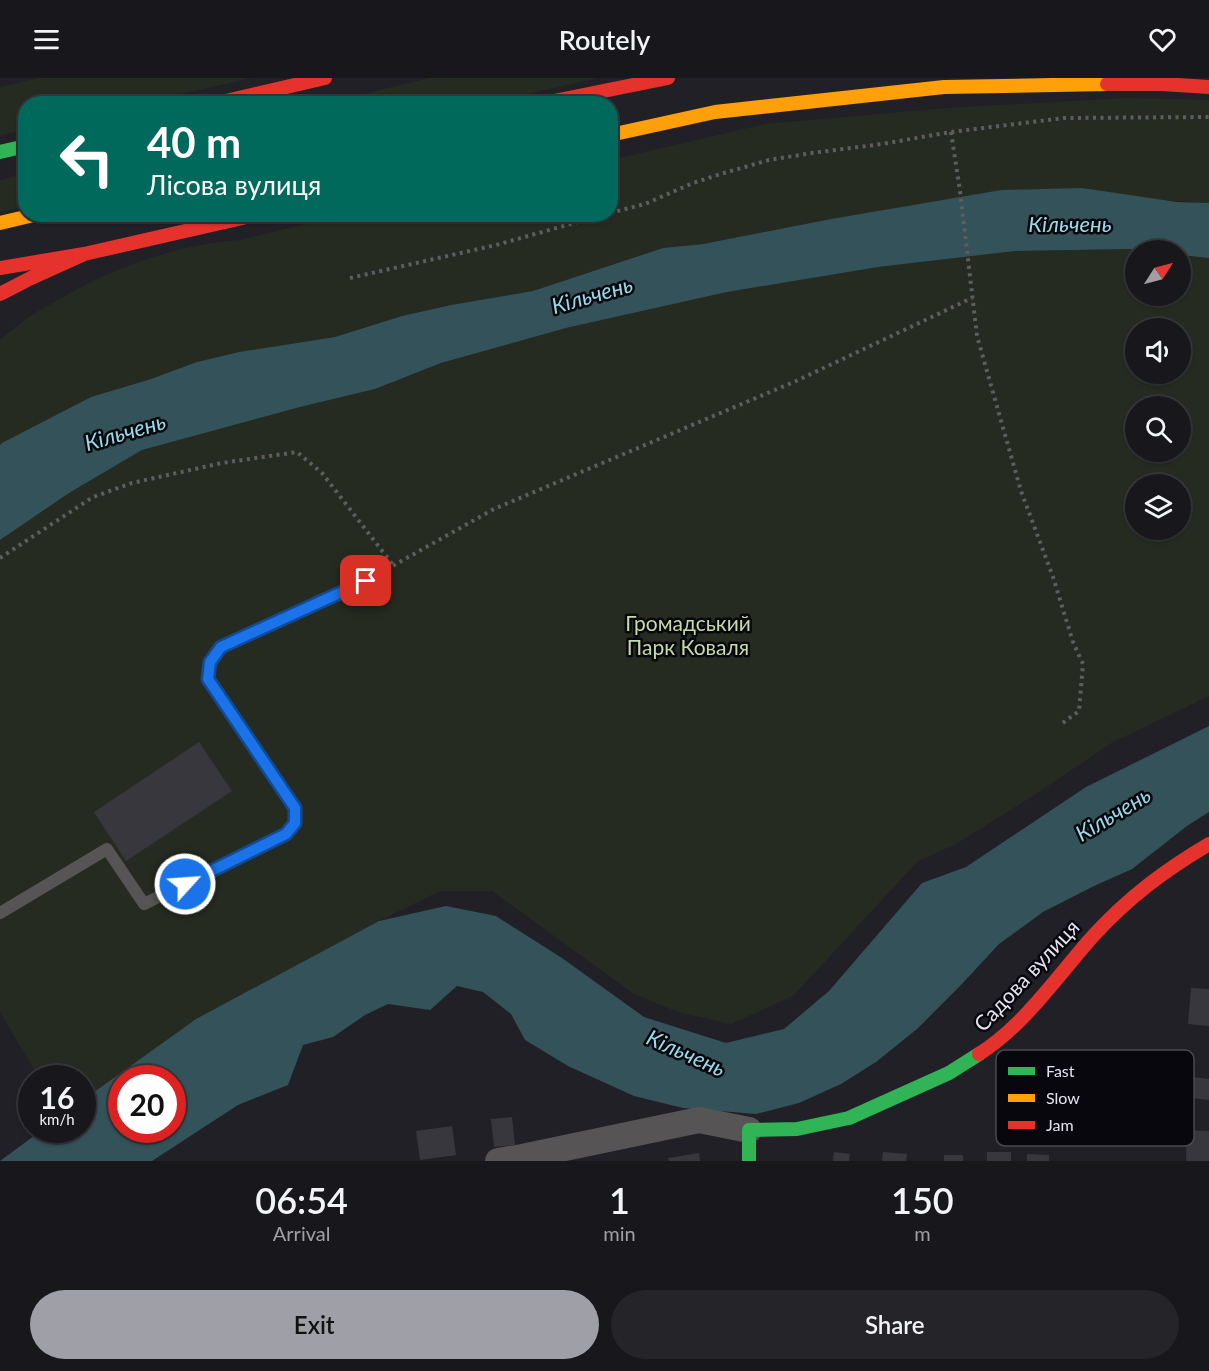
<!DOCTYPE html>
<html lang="en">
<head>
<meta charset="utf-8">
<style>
  body { margin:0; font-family:Lato,sans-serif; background:#252529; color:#f1f3f6; height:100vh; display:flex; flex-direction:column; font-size:22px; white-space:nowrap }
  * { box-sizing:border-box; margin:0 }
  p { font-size:20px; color:#9fa0a3 }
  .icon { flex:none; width:33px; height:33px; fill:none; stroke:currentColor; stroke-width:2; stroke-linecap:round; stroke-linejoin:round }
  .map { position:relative; height:1083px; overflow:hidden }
  .sheet { display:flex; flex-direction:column; background:#18181c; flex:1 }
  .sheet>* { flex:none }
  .hud { position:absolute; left:18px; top:18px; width:600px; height:126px; border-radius:24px; box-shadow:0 2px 4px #0004,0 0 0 2px #36373b; background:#00695c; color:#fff; overflow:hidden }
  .needle { width:39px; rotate:54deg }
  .controls { position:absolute; left:1125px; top:162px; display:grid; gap:12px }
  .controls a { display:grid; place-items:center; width:66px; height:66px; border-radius:50%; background:#18181c; box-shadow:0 2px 4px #0004,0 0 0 2px #36373b; font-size:30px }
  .speed { position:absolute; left:18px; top:987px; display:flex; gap:12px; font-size:30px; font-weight:700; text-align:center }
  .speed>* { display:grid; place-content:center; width:78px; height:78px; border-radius:50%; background:#18181c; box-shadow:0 2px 4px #0004,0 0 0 2px #36373b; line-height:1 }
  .speed small { font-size:15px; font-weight:400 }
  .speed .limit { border:9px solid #d22; background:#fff; color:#111 }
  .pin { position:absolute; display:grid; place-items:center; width:51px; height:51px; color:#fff; margin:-26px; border-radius:12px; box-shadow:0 3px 9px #0006 }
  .me { position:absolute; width:66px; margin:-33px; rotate:64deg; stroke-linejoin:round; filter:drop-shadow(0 0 4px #0008) }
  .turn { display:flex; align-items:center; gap:21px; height:126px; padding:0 30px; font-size:27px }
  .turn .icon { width:78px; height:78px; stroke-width:2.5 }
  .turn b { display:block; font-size:42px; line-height:51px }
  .eta { display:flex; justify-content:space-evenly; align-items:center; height:102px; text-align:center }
  .eta b { font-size:36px; font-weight:600; line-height:42px }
  .action { display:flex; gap:12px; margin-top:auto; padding:12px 30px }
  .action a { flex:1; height:69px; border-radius:36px; background:#9f9fa7; color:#111; font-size:24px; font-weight:600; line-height:69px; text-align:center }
  .action a+a { background:#252529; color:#f1f3f6 }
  header { display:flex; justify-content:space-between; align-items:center; height:78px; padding:0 30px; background:#18181c; font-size:27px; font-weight:600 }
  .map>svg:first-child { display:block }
  .green { fill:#262b21; fill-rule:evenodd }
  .water { fill:#345259; fill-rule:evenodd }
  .building { fill:#38373e }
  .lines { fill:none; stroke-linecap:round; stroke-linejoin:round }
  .path { stroke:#5f5d60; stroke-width:4; stroke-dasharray:3 4.5; stroke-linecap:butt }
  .lane { stroke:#565455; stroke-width:12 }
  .street { stroke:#565455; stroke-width:26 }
  .fast { stroke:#30b455; stroke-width:14 }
  .slow { stroke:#ff9f0a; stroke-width:14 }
  .jam { stroke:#e5322d; stroke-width:14 }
  .route-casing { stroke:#114b97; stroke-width:15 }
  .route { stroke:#1a73e8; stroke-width:10 }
  .labels { text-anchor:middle; stroke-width:5; stroke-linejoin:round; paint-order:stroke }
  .park-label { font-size:21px; fill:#c5dbaa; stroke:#08070d }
  .street-label { font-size:21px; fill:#e4e3ed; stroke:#08070d }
  .water-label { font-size:22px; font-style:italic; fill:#97dae8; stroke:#08070d }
  .key { fill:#08070d; stroke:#4a4950; stroke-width:1.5 }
  .key-label { font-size:16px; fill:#e4e3ed }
</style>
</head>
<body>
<header><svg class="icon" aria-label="menu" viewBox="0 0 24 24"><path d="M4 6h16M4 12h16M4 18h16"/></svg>Routely<svg class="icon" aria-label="heart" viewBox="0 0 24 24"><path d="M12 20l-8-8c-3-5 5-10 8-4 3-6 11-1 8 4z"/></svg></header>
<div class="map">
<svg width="1209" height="1083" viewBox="0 0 1209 1083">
  <rect width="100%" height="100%" fill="#202026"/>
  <path class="green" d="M39,0H252L140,25L26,26L25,52L0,57V9Z
    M429,0H598L487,25L322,26Z
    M1127,20L1209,22V125L1001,112L831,141L703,166L663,170L533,213L451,227L402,238L335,259L239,274L197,284L151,301L91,319L0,367V262C8,255 17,248 25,242C34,235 44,230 53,225C109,191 173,167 240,162L343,137L610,136L611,82L765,46L946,30Z
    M25,96V129L0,134V102Z
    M1128,171L1142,172H1136V218H1180L1181,177L1209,180V618L1113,664L1036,716L954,767L918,783L793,918L731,946L678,934L634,916L492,813H440L379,843L196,941L83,1022L82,1000H39L0,934V462L69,415L142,372L300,329L375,311L441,285L566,250L727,214L878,189L1015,173ZM1136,250H1180V296H1136ZM1136,328H1180V374H1136ZM1136,406H1180V452H1136Z"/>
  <path class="water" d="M1082,110L1177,124L1209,125V180L1181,177L1180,172H1142L1128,171L1015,173L878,189L727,214L566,250L441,285L375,311L300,329L142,372L69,415L0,462V367L2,365L91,319L151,301L197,284L239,274L335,259L402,238L451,227L533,213L663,170L703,166L831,141L1001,112Z
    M1209,648V734L1187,748L1132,791L1092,809L1043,834L999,866L961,907L917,951L876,984L841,1006L799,1025L756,1036L683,1030L634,1018L568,988L525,962L511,936L483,914L457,908L430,932L388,926L365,937L333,959L303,967L288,1007L238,1027L152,1083H0L42,1052H82L83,1022L196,941L379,843L446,828L496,838L562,880L644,939L726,965L784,951L829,913L922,805L966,789L1086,709ZM122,1000H172V1052H122Z"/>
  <path class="building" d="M199,664L232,713L126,783L94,734Z
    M1191,910L1209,911V948L1188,946Z
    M1184,998L1209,1001V1022L1182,1019Z
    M512,1039L515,1067L494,1069L491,1041Z
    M452,1048L456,1077L420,1082L416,1053Z
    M1187,1052L1209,1053V1083H1186Z
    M834,1074L850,1076L849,1083H833Z
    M883,1074L907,1076L906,1083H882Z
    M987,1074H1011V1083H987Z
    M699,1075L700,1083H669L668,1080Z
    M1027,1076L1049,1077V1083H1027Z
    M944,1077H963V1083H944Z"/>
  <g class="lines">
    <path class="path" d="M951,54L960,113L977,258L1021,413L1053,499L1073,564L1083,586L1079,633L1060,647
      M610,135L645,126L693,105L724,95L769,82L812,75L882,66L951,54L1064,40L1209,39
      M350,200L496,167L606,136
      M0,480L93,419L132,405L222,385L297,374L322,395L393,487
      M380,495L494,431L796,303L972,220"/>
    <path class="lane" d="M0,835L107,771L144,826L286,756L295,745V730L208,601L210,584L221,569L366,503"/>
    <path class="street" d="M498,1083L522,1079L699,1042L749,1052"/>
    <path class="fast" d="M0,74L26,68
      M749,1083V1052L797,1051L849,1040L949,995L979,976"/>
    <path class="slow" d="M610,57L715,34L944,9L1107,6
      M0,145L38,136"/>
    <path class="jam" d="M1107,6H1162L1209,9
      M213,26L325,0
      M539,26L668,0
      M0,190L84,176
      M0,216L31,200L84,176L260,136
      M979,976C1025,947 1058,897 1094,857C1129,819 1165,792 1209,766"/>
  </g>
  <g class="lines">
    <g class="route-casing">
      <path id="route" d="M185,806L286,756L295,745V730L208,601L210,584L221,569L366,503"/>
    </g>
    <use href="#route" class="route"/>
  </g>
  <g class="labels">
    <g class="park-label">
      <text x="688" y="553">Громадський<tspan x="688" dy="24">Парк Коваля</tspan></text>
    </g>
    <g class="street-label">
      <text transform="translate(1027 898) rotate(-47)" y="7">Садова вулиця</text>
    </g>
    <g class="water-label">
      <text x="1070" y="154">Кільчень</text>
      <text transform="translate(592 217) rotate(-16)" y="8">Кільчень</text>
      <text transform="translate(125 354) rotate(-16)" y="8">Кільчень</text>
      <text transform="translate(1113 736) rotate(-31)" y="8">Кільчень</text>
      <text transform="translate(686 975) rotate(24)" y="8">Кільчень</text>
    </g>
  </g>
  <rect x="996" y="972" width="198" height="96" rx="9" class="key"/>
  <rect x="1008" y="989" width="27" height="8" fill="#30b455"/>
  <rect x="1008" y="1016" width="27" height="8" fill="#ff9f0a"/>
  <rect x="1008" y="1043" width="27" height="8" fill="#e5322d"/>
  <g class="key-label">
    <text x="1046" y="999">Fast</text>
    <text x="1046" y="1026">Slow</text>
    <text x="1046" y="1053">Jam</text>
  </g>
</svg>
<div class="controls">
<a><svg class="needle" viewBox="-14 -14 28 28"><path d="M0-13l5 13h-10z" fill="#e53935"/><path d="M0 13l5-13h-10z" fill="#9fa0a3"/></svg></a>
<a><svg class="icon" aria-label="sound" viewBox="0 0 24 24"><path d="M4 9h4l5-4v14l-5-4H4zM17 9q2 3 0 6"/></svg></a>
<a><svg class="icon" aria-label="search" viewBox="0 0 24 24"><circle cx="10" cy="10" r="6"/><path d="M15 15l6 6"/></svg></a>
<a><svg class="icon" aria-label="layers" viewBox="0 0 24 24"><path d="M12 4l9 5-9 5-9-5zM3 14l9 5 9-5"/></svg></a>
</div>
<div class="speed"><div>16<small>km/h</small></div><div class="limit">20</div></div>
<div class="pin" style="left:366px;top:503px;background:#d93025"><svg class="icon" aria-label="arrive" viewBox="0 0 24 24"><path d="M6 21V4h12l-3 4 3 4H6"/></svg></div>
<svg class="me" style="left:185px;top:806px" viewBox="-20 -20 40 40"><circle r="17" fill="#1a73e8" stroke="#fff" stroke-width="3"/><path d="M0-11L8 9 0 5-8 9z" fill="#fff"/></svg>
<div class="hud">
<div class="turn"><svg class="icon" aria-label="left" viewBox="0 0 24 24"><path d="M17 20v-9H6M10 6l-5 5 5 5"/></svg><div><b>40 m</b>Лісова вулиця</div></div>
</div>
</div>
<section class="sheet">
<div class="eta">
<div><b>06:54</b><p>Arrival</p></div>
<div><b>1</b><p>min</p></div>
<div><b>150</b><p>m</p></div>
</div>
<div class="action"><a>Exit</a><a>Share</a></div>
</section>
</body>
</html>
